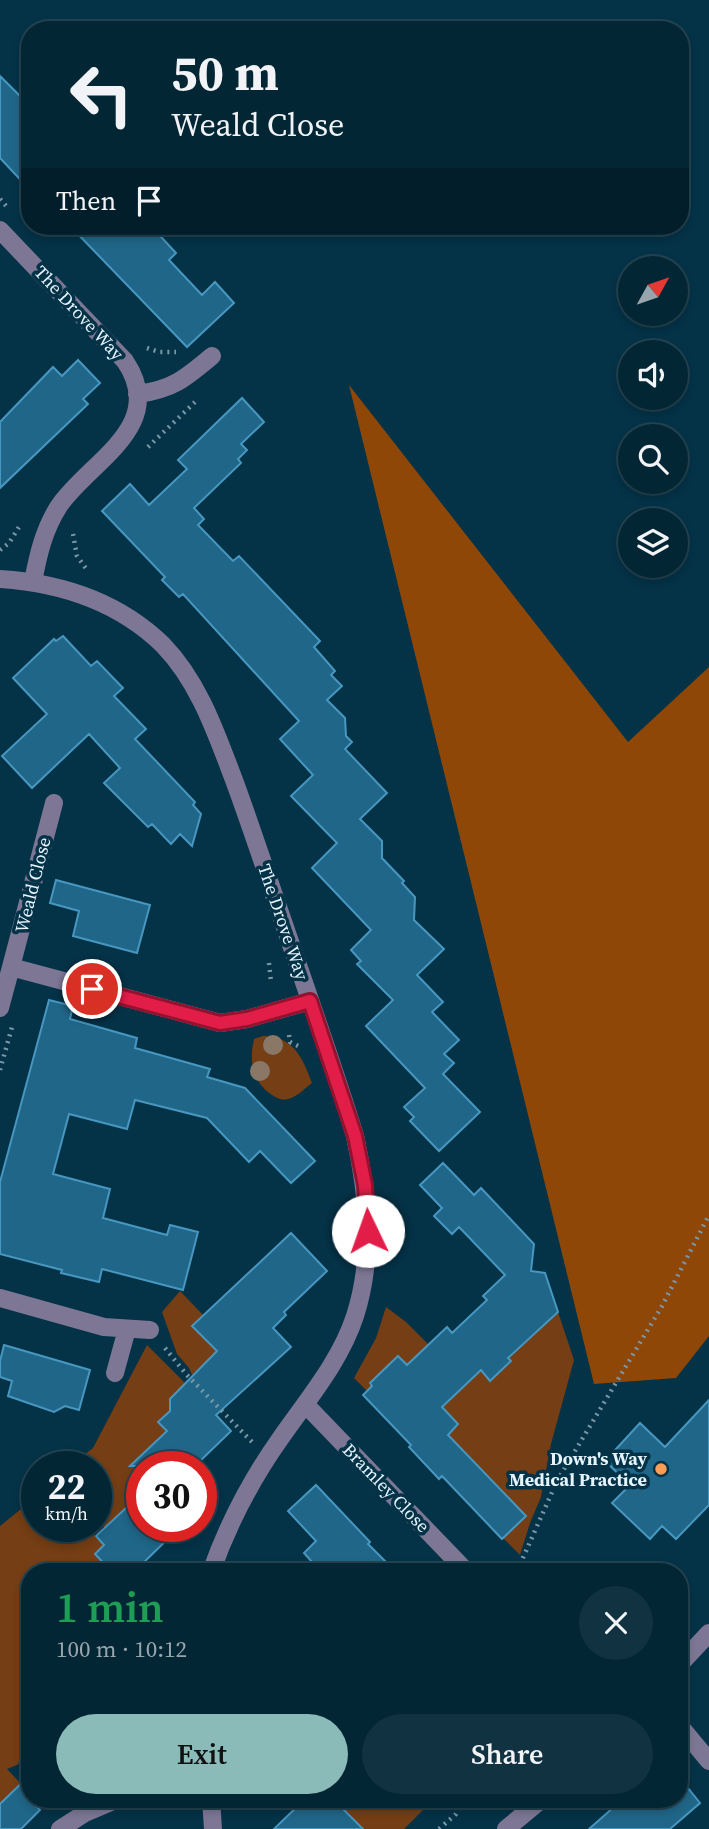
<!DOCTYPE html>
<html lang="en">
<head>
<meta charset="utf-8">
<style>
  body { margin:0; font-family:"Source Serif 4",serif; background:#113241; color:#f1f3f6; height:100vh; display:flex; flex-direction:column; font-size:26px; white-space:nowrap }
  * { box-sizing:border-box; margin:0 }
  p { font-size:23px; color:#97a5ad }
  .icon { flex:none; width:38px; height:38px; fill:none; stroke:currentColor; stroke-width:2; stroke-linecap:round; stroke-linejoin:round }
  .map { position:relative; flex:1; overflow:hidden }
  .panel { position:absolute; left:21px; top:1563px; width:667px; height:245px; display:flex; flex-direction:column; background:#032635; border-radius:28px; box-shadow:0 4px 10px #0003,0 0 0 2px #244350 }
  .panel>* { flex:none }
  .banner { position:absolute; left:21px; top:21px; width:668px; height:214px; border-radius:28px; box-shadow:0 4px 10px #0003,0 0 0 2px #244350; background:#032635; color:#f1f3f6; overflow:hidden }
  .needle { width:46px; rotate:50deg }
  .buttons { position:absolute; left:618px; top:256px; display:grid; gap:14px }
  .buttons a { display:grid; place-items:center; width:70px; height:70px; border-radius:50%; background:#032635; box-shadow:0 4px 10px #0003,0 0 0 2px #244350; font-size:35px }
  .speed { position:absolute; left:21px; top:1451px; display:flex; gap:14px; font-size:35px; font-weight:700; text-align:center }
  .speed>* { display:grid; place-content:center; width:91px; height:91px; border-radius:50%; background:#032635; box-shadow:0 4px 10px #0003,0 0 0 2px #244350; line-height:1 }
  .speed small { font-size:18px; font-weight:400 }
  .speed .limit { border:10px solid #d22; background:#fff; color:#111 }
  .pin { position:absolute; display:grid; place-items:center; width:60px; height:60px; color:#fff; margin:-30px; border:4px solid #fff; border-radius:50%; box-shadow:0 2px 7px #0007 }
  .me { position:absolute; width:77px; margin:-38px; rotate:357deg; stroke-linejoin:round; filter:drop-shadow(0 0 5px #0008) }
  .turn { display:flex; align-items:center; gap:24px; height:147px; padding:0 35px; font-size:32px }
  .turn .icon { width:91px; height:91px; stroke-width:2.5 }
  .turn b { display:block; font-size:49px; line-height:60px }
  .then { display:flex; align-items:center; height:66px; padding:0 35px; background:#0003; gap:14px; font-size:26px }
  .round { display:grid; place-items:center; flex:none; width:74px; height:74px; border-radius:37px; background:#113241 }
  .overview { display:flex; align-items:center; justify-content:space-between; height:119px; padding:0 35px }
  h1 { font-size:42px; font-weight:600; line-height:52px; color:#1e9e55 }
  .primary-button { display:flex; gap:14px; margin-top:auto; padding:14px 35px }
  .primary-button a { flex:1; height:80px; border-radius:42px; background:#8bbbb9; color:#111; font-size:28px; font-weight:600; line-height:80px; text-align:center }
  .primary-button a+a { background:#113241; color:#f1f3f6 }
  .map>svg:first-child { display:block }
  .green { fill:#753e14 }
  .forest { fill:#8e4706 }
  .building { fill:#206688; stroke:#4797c1; stroke-width:2 }
  .lines { fill:none; stroke-linecap:round; stroke-linejoin:round }
  .path { stroke:#7997a6; stroke-width:4.5; stroke-dasharray:2 5; stroke-linecap:butt }
  .minor { stroke:#7d7795; stroke-width:18 }
  .tree { fill:#8a7766 }
  .route-casing { stroke:#92132f; stroke-width:18 }
  .route { stroke:#e11d48; stroke-width:12 }
  .poi-dot { fill:#fd9c57; stroke:#043247; stroke-width:2.5 }
  .labels { text-anchor:middle; stroke-width:7; stroke-linejoin:round; paint-order:stroke }
  .street-label { font-size:18px; fill:#e5f4fd; stroke:#043247 }
  .poi-label { font-size:18px; font-weight:bold; fill:#e5f4fd; stroke:#043247; text-anchor:end }
</style>
</head>
<body>
<div class="map">
<svg width="709" height="1829" viewBox="0 0 709 1829">
  <rect width="100%" height="100%" fill="#043247"/>
  <path class="green" d="M263,1036C294,1036 303,1059 312,1083C305,1088 297,1097 288,1099C282,1101 277,1098 272,1095C252,1081 249,1062 254,1039Z
    M180,1291L228,1341L192,1375L189,1368L177,1354L162,1312Z
    M386,1307L406,1322L467,1383L481,1370L491,1380L511,1362L502,1352L540,1328L558,1312L574,1360L551,1444L541,1497L530,1523L520,1555L503,1538L525,1515L450,1437L448,1434L458,1424L412,1375L413,1372L398,1356L370,1383L372,1386L367,1391L354,1378L376,1338Z
    M147,1345L192,1390L158,1422L175,1441L134,1462L141,1473L131,1484L141,1494L124,1510L114,1537L96,1519V1466H71L93,1448Z
    M37,1496V1526H86L104,1546L95,1554L108,1569L105,1572L95,1571L92,1568L88,1571L30,1572V1753L17,1765L7,1769L30,1793V1799H35L42,1806L38,1808L18,1787L0,1804V1526Z
    M333,1799H434L404,1829H363Z"/>
  <path class="forest" d="M349,385L628,742L709,667V1336L676,1378L594,1384Z"/>
  <path class="building" d="M0,76L30,106V190L0,158Z
    M70,226H151L176,253L169,260L202,295L215,282L234,303L187,347Z
    M78,360L100,383L83,399L88,404L0,488V422L53,367L62,376Z
    M242,398L264,422L241,444L247,450L238,459L241,463L194,508L204,519L198,525L233,561L239,556L320,641L314,647L335,671L331,675L342,686L327,700L345,718L346,736L352,742L345,749L387,793L360,819L382,841V858L404,881L402,883L415,897L414,920L444,949L417,975L443,1002L432,1012L459,1040L444,1054L454,1063L443,1074L480,1112L439,1151L410,1121L414,1117L404,1107L425,1088L366,1026L393,1000L357,964L361,961L351,950L371,930L312,868L337,843L291,796L313,775L280,739L299,721L183,594L179,597L162,580L165,577L102,511L130,484L149,505L187,469L178,460Z
    M63,636L91,666L97,661L123,688L114,696L146,729L135,739L195,802L193,805L201,814L192,846L180,834L171,844L152,824L148,827L104,783L120,768L89,734L32,788L2,756L47,714L13,678L54,639L56,641Z
    M56,880L150,905L137,953L73,936L79,911L50,903Z
    M49,1000L73,1006L70,1019L137,1038L135,1048L210,1069L207,1077L245,1088L315,1161L291,1183L260,1151L249,1162L207,1118L135,1100L127,1129L69,1114L53,1174L110,1189L103,1218L167,1235L170,1225L198,1232L183,1290L102,1269L99,1282L61,1273L62,1270L0,1254V1182Z
    M443,1163L474,1195L481,1188L534,1244L531,1271L545,1273L558,1312L508,1358L511,1361L490,1381L481,1370L442,1407L458,1424L448,1435L526,1516L502,1539L442,1476L439,1479L409,1447L411,1445L363,1395L372,1386L370,1383L398,1356L407,1365L447,1327L452,1333L487,1300L483,1296L505,1275L459,1227L452,1234L434,1216L442,1208L420,1185Z
    M291,1233L327,1271L284,1312L286,1315L273,1328L291,1347L216,1415L231,1431L195,1466H130L167,1431L158,1422L170,1411V1399L217,1351L192,1326Z
    M4,1345L90,1370L79,1410L65,1406L54,1412L8,1396L12,1381L0,1377V1361Z
    M709,1400V1505L676,1539L662,1526L650,1539L612,1503L630,1485L605,1461L640,1423L665,1447Z
    M316,1485L370,1542L368,1544L396,1572H321L304,1553L316,1541L288,1511Z
    M142,1493V1526H181L134,1572H112L95,1554L104,1545L96,1536Z
    M30,1775V1799L40,1810L21,1829H0V1804Z
    M684,1783L700,1803L670,1829H589L623,1799H679V1787Z
    M305,1799H333L363,1829H274Z"/>
  <g class="lines">
    <path class="path" d="M0,199L8,208
      M147,348L159,352H176
      M148,447L195,402
      M73,534L77,556L87,570
      M0,550L9,543L19,527
      M269,963L271,982
      M289,1035L290,1042L300,1047
      M0,1070L12,1027
      M165,1348L186,1374L252,1442
      M522,1572V1560L557,1481L662,1306L709,1215
      M439,1829L456,1814L464,1799"/>
    <path class="minor" d="M0,230L125,361C169,426 90,461 59,506C44,529 38,555 33,582
      M137,394C172,390 186,378 212,356
      M0,579C60,583 119,602 163,645C199,682 216,733 234,780C248,818 261,857 274,895C301,975 330,1055 355,1136C368,1195 374,1257 355,1316C340,1362 307,1400 280,1439C251,1480 228,1524 211,1572
      M11,967L54,803
      M0,1008L11,967L220,1023L247,1019L310,1001
      M0,1298L104,1327L150,1330
      M115,1373L127,1329
      M305,1404L467,1572
      M679,1665L709,1633
      M679,1725L709,1761
      M211,1799L213,1829
      M60,1829L85,1813L118,1799
      M506,1829L542,1799"/>
  </g>
  <g class="tree">
    <circle cx="273" cy="1045" r="10"/>
    <circle cx="260" cy="1071" r="10"/>
  </g>
  <g class="lines">
    <g class="route-casing">
      <path id="route" d="M92,989L220,1023L247,1019L310,1001L355,1136L365,1185L368,1231"/>
    </g>
    <use href="#route" class="route"/>
  </g>
  <circle class="poi-dot" cx="661" cy="1469" r="7"/>
  <g class="labels">
    <g class="street-label">
      <text transform="translate(79 313) rotate(47)" y="6">The Drove Way</text>
      <text transform="translate(33 885) rotate(-76)" y="6">Weald Close</text>
      <text transform="translate(283 922) rotate(71)" y="6">The Drove Way</text>
      <text transform="translate(386 1488) rotate(46)" y="6">Bramley Close</text>
    </g>
    <g class="poi-label">
      <text x="647" y="1465">Down's Way<tspan x="647" dy="21">Medical Practice</tspan></text>
    </g>
  </g>
</svg>
<div class="buttons">
<a><svg class="needle" viewBox="-14 -14 28 28"><path d="M0-13l5 13h-10z" fill="#e53935"/><path d="M0 13l5-13h-10z" fill="#97a5ad"/></svg></a>
<a><svg class="icon" aria-label="sound" viewBox="0 0 24 24"><path d="M4 9h4l5-4v14l-5-4H4zM17 9q2 3 0 6"/></svg></a>
<a><svg class="icon" aria-label="search" viewBox="0 0 24 24"><circle cx="10" cy="10" r="6"/><path d="M15 15l6 6"/></svg></a>
<a><svg class="icon" aria-label="layers" viewBox="0 0 24 24"><path d="M12 4l9 5-9 5-9-5zM3 14l9 5 9-5"/></svg></a>
</div>
<div class="speed"><div>22<small>km/h</small></div><div class="limit">30</div></div>
<div class="pin" style="left:92px;top:989px;background:#d93025"><svg class="icon" aria-label="arrive" viewBox="0 0 24 24"><path d="M6 21V4h12l-3 4 3 4H6"/></svg></div>
<svg class="me" style="left:368px;top:1231px" viewBox="-20 -20 40 40"><circle r="19" fill="#fff"/><path d="M0-13L10 11 0 6-10 11z" fill="#e11d48"/></svg>
<div class="banner">
<div class="turn"><svg class="icon" aria-label="left" viewBox="0 0 24 24"><path d="M17 20v-9H6M10 6l-5 5 5 5"/></svg><div><b>50 m</b>Weald Close</div></div>
<div class="then">Then<svg class="icon" aria-label="arrive" viewBox="0 0 24 24"><path d="M6 21V4h12l-3 4 3 4H6"/></svg></div>
</div>
<section class="panel">
<div class="overview"><div><h1>1 min</h1><p>100 m · 10:12</p></div><a class="round"><svg class="icon" aria-label="close" viewBox="0 0 24 24"><path d="M6 6l12 12M18 6L6 18"/></svg></a></div>
<div class="primary-button"><a>Exit</a><a>Share</a></div>
</section>
</div>
</body>
</html>
